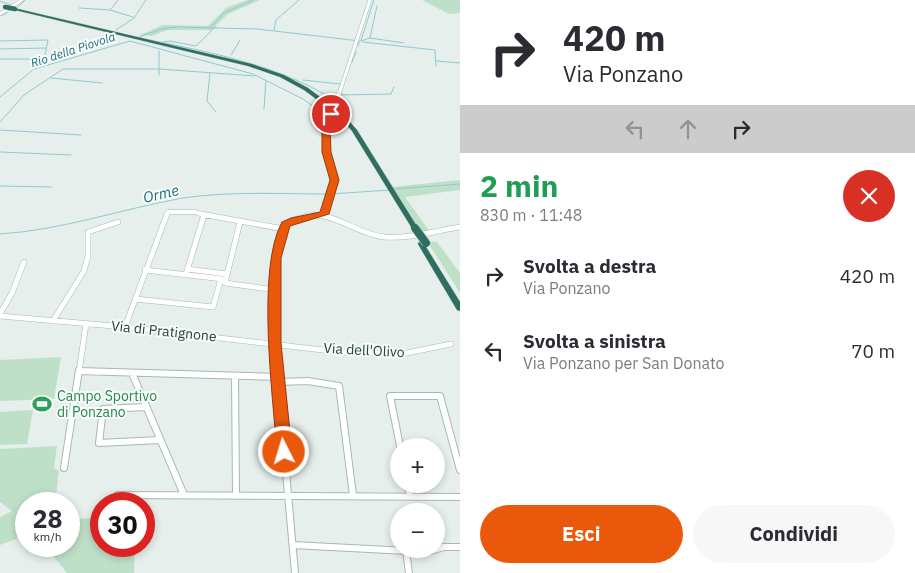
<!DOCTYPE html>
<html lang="it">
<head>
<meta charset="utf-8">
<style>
  body { margin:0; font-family:"IBM Plex Sans",sans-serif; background:#f7f7f7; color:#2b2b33; height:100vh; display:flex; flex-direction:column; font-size:19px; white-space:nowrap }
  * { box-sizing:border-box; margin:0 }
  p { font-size:16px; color:#7c7c81 }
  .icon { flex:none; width:28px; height:28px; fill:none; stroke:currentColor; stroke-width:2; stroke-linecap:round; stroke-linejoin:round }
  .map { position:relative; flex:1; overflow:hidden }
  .side { display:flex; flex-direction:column; background:#fff; width:455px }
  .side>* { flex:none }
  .top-card { background:#fff; color:#2b2b33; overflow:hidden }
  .buttons { position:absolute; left:390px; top:438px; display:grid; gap:10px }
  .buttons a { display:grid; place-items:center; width:55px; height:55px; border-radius:50%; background:#fff; box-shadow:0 2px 8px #0003; font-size:25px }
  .speed { position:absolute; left:15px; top:492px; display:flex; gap:10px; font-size:25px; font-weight:700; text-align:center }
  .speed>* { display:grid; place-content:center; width:65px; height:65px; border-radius:50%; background:#fff; box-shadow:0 2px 8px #0003; line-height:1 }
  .speed small { font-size:12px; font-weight:400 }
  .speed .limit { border:8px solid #d22; background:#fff; color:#111 }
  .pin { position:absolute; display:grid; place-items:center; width:42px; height:42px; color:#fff; margin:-21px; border:2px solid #fff; border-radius:50%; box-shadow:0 1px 5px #0007 }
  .me { position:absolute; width:55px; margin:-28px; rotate:355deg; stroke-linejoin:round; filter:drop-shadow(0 0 4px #0008) }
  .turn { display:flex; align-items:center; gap:18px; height:105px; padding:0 20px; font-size:22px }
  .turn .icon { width:65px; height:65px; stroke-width:2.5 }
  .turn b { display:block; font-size:35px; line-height:42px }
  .lanes { display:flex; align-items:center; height:48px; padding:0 20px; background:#0003; justify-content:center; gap:25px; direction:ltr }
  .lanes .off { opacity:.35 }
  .round { display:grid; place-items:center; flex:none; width:52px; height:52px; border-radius:26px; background:#f7f7f7 }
  .summary { display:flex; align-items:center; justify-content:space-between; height:85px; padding:0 20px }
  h1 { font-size:30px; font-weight:800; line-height:38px; color:#1e9e55 }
  .cta { display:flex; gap:10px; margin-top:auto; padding:10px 20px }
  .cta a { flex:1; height:58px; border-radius:30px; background:#ea580c; color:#fff; font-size:20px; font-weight:800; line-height:58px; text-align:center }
  .cta a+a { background:#f7f7f7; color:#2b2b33 }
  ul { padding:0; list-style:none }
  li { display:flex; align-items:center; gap:15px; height:75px; padding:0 20px }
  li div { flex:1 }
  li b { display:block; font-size:19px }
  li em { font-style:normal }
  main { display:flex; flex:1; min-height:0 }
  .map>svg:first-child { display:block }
  .green { fill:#bfe0c8 }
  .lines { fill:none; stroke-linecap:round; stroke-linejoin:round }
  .stream { stroke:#8ec9d4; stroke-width:1 }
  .minor-far3-casing { stroke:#a8b8b2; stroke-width:4 }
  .minor-far2-casing { stroke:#a8b8b2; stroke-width:5 }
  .minor-far1-casing { stroke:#a8b8b2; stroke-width:6 }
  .minor-casing { stroke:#a8b8b2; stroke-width:8 }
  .highway-casing { stroke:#c2cac8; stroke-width:1 }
  .minor-far3 { stroke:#fff; stroke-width:3 }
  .minor-far2 { stroke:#fff; stroke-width:4 }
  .minor-far1 { stroke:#fff; stroke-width:5 }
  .minor { stroke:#fff; stroke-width:6 }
  .highway { fill:#2f6f62; fill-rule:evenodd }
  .highway-bridge-far1-casing { stroke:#c2cac8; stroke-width:5; stroke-linecap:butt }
  .highway-bridge-casing { stroke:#c2cac8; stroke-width:9; stroke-linecap:butt }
  .highway-bridge-far1 { stroke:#2f6f62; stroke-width:4.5 }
  .highway-bridge { stroke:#2f6f62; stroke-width:8 }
  .route { fill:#ea580c; stroke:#983908 }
  .labels { text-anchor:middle; stroke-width:4; stroke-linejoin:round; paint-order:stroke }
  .far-water-label { font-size:12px; font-style:italic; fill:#1c6f80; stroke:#f7fbf9 }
  .street-label { font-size:14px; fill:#24423a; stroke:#f7fbf9 }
  .leisure-label { font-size:14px; fill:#27864d; stroke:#f7fbf9; text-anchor:start }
  .water-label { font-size:15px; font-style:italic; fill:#1c6f80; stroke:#f7fbf9 }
</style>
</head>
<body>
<main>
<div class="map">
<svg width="460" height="573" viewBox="0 0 460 573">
  <rect width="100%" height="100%" fill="#e6efeb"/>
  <path class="green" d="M248,0H260L228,14L216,25L217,28L212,30H167L152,36L140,35L163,25L208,26L227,7Z
    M422,0H460V13L449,14Z
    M460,180V190L405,197L430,232L422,234L392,187Z
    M427,241L437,242L460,273V293Z
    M61,357L54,399L0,401V360Z
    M33,410L27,444L0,445V412Z
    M57,446L54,468L59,471L55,504H26V535L0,545V517L12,511L0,502V449Z
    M101,518V546H135L134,573H67L45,546H69V519Z"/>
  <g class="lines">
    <path class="stream" d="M0,1L11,5
      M18,7L25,0
      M79,8L110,10L133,17
      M111,9L118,0
      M0,16L7,13
      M211,27L224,13L253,0
      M116,30L134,18L146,0
      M274,30L276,20L299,0
      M139,37L161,29L176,27L257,29L360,41
      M140,38C208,52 273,63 333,99
      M370,38L377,6
      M361,40L374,0
      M0,41L48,40L45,55L37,68
      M361,41L370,38L404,43
      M163,42L170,41L196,46L213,29
      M363,42L435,50L436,66
      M358,46L359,42
      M0,49L46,48
      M159,51V75
      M231,55L240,40
      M0,59H42
      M436,61L460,63
      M352,62L356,52
      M210,73L207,101L216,112
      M51,78L102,83
      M303,80L340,84
      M340,95L391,94L394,87
      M0,97L34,69L130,41L253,74L303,99L327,116
      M264,109L266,80
      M0,122L24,95L63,69H159L255,76
      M0,130L81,135
      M0,152L71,155
      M0,186L52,187
      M394,189L460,184
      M331,194L390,190
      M0,234C63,230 121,209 183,198C231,191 280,194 328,194"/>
    <g class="minor-far3-casing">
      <path id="minor-far3" d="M0,14L22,0
        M339,94L370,0"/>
    </g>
    <g class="minor-far2-casing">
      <path id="minor-far2" d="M335,105L339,93
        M324,214L334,180L327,152L326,127L331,114
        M167,215L168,212H195L205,215"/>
    </g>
    <g class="minor-far1-casing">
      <path id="minor-far1" d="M201,214L284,229
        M240,222L225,283L275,290
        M187,269L227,274
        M145,270L223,279
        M186,274L204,215
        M135,299L213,307L221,279
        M0,314L12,293L24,262
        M0,316L125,327L340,352L402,354L451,344
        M53,321L84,271L88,256V232L118,222
        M125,327L167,214
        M79,371L98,372
        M79,372L86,324
        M277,372L275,343L276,258L285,225C327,199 347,233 384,237C409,239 435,231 460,227"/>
    </g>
    <g class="minor-casing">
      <path id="minor" d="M277,370L295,573
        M79,371L278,377
        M132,373L184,495
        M235,376L236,494
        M278,382L308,381L339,386L353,495
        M146,407L103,409L99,443L160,440
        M400,446L390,396H440L460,470
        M64,468L79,370
        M407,484L410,495
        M118,495L460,497
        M293,545L426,552L444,547H460
        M406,550L409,573"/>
    </g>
    <g class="highway-casing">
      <path id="highway" d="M14,8L252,64L284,75L308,88L343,114L357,130L418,228L415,230H413L352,131L339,116L304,90L280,77L248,66L15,10L13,9Z
        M419,242H423L460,302V311L457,310L418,244Z"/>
    </g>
    <use href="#minor-far3" class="minor-far3"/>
    <use href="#minor-far2" class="minor-far2"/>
    <use href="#minor-far1" class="minor-far1"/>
    <use href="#minor" class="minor"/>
    <use href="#highway" class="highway"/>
    <g class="highway-bridge-far1-casing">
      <path id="highway-bridge-far1" d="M5,7L15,9"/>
    </g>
    <g class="highway-bridge-casing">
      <path id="highway-bridge" d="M415,228L426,243"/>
    </g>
    <use href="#highway-bridge-far1" class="highway-bridge-far1"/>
    <use href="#highway-bridge" class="highway-bridge"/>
  </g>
  <path class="route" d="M328,112L335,114L330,127L331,152L339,180L329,214L290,226L281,258V343L292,452L289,457L284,458L279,457L277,452C273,397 256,269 282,222L291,218L320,212L330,180L322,152V127Z"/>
  <defs>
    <g id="stadium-bare" transform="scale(1.5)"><path d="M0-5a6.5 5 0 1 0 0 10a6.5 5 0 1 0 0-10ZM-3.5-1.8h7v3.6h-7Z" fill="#2e9e5b" stroke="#f7fbf9" stroke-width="2.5" paint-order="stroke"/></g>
  </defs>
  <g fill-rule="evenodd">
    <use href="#stadium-bare" x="42" y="404"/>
  </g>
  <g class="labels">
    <g class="far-water-label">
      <text transform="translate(73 50) rotate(-18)" y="4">Rio della Piovola</text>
    </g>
    <g class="street-label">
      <text transform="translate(164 331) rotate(6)" y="5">Via di Pratignone</text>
      <text transform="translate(364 350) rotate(3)" y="5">Via dell'Olivo</text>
    </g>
    <g class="leisure-label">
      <text x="57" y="401">Campo Sportivo<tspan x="57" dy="16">di Ponzano</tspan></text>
    </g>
    <g class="water-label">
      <text transform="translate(161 194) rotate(-13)" y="5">Orme</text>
    </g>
  </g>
</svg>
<div class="buttons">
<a>+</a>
<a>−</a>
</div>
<div class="speed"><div>28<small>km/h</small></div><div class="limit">30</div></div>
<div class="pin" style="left:331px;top:114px;background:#d93025"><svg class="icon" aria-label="arrive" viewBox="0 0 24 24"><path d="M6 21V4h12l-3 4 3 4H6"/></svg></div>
<svg class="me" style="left:284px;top:452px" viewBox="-20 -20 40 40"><circle r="17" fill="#ea580c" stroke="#fff" stroke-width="3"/><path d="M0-11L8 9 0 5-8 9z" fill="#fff"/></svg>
</div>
<section class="side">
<div class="top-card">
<div class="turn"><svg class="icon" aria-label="right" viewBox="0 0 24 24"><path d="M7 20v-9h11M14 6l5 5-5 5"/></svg><div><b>420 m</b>Via Ponzano</div></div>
<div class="lanes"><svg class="icon off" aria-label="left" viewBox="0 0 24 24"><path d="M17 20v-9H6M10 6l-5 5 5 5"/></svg><svg class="icon off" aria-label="ahead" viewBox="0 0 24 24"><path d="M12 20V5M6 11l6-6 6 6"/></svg><svg class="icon" aria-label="right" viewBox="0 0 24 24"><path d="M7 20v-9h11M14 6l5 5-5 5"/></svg></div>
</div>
<div class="summary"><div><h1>2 min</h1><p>830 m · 11:48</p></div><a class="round" style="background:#d93025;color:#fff"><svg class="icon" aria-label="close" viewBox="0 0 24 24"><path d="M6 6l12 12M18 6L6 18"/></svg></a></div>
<ul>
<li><svg class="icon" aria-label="right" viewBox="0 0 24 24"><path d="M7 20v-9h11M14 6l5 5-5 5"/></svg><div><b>Svolta a destra</b><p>Via Ponzano</p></div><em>420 m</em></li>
<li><svg class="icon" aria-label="left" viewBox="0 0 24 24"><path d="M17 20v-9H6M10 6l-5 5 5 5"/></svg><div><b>Svolta a sinistra</b><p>Via Ponzano per San Donato</p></div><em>70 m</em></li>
</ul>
<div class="cta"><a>Esci</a><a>Condividi</a></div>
</section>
</main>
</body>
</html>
